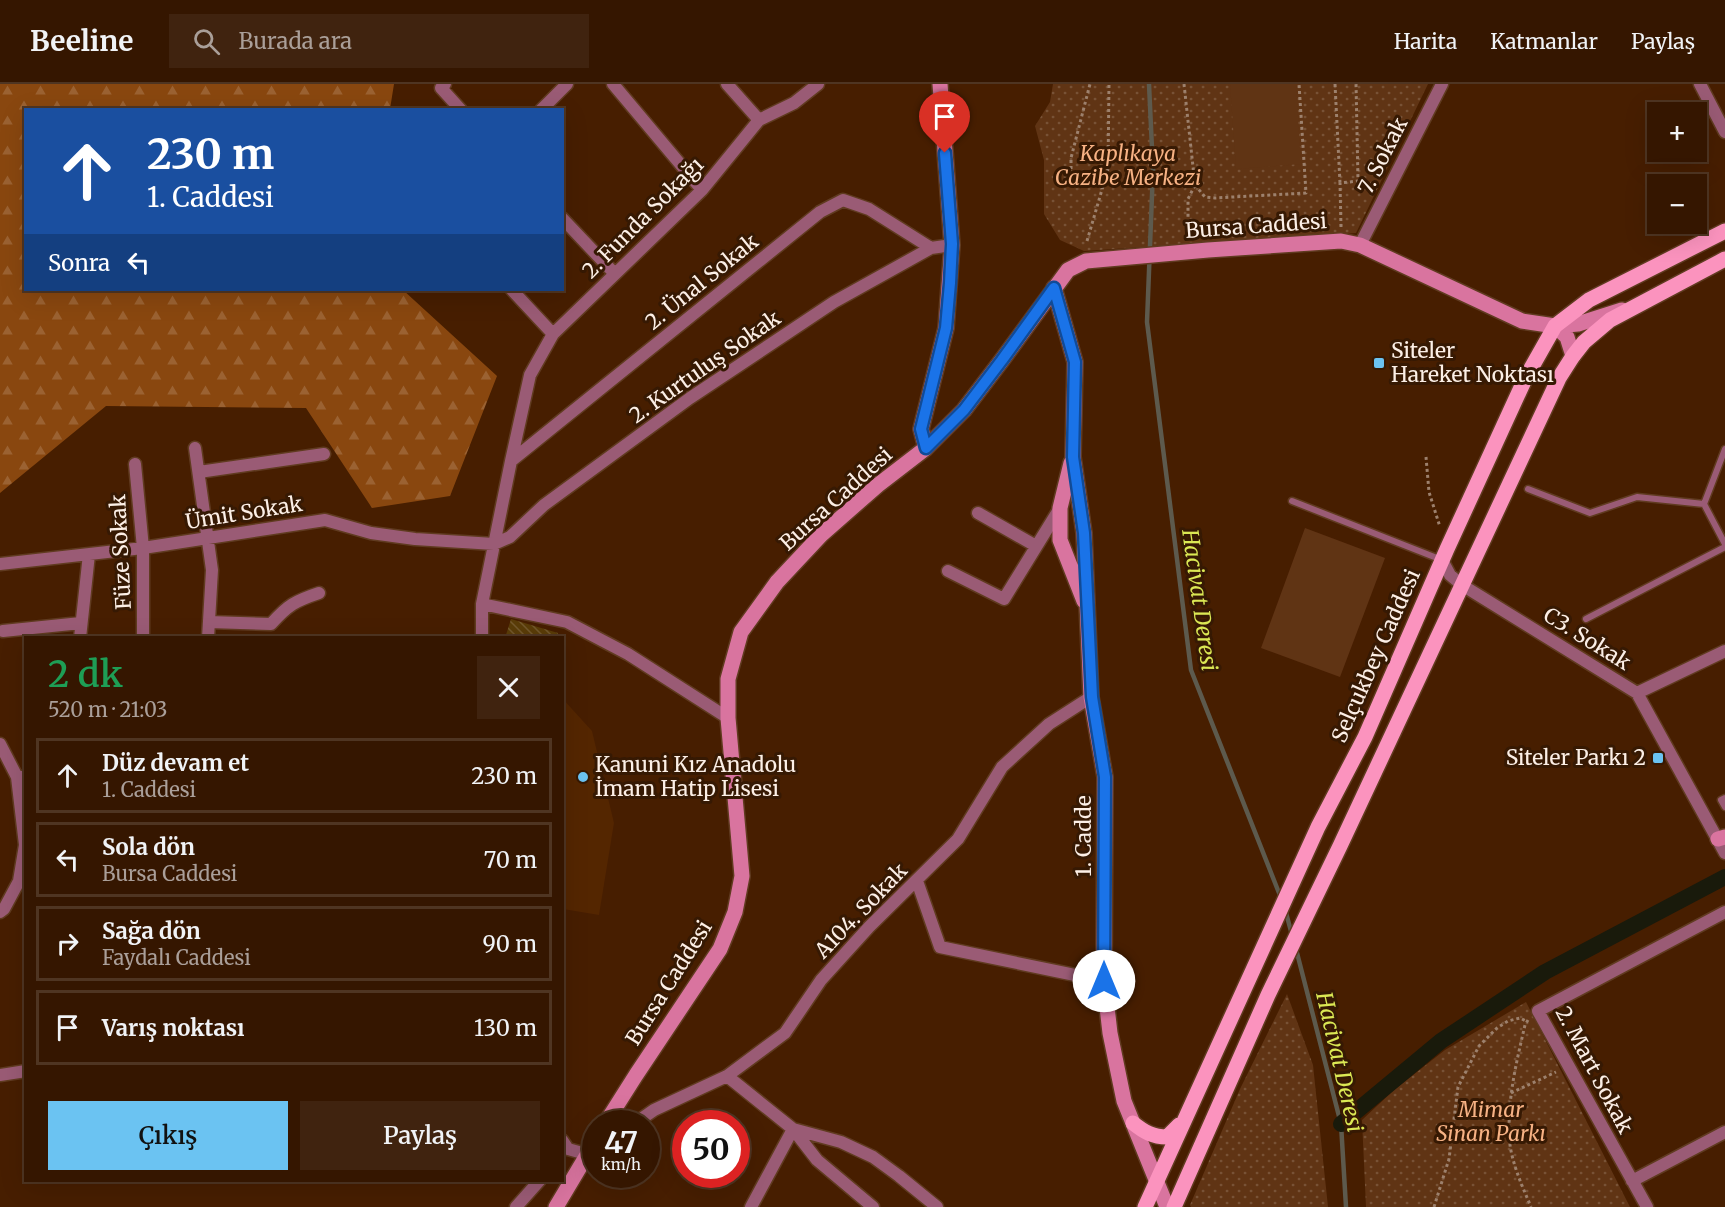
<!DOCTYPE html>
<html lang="tr">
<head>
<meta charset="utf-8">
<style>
  body { margin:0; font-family:Merriweather,serif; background:#40230f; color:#f1f3f6; height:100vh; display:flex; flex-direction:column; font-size:22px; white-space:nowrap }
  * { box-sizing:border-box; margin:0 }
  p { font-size:20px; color:#aa9f99 }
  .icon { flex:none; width:33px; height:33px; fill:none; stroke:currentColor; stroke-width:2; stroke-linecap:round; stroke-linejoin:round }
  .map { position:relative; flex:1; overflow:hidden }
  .side { position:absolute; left:24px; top:552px; width:540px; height:546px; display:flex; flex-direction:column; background:#351600; border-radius:0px; box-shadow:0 6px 24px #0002,0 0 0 2px #4f3522 }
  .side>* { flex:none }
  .hud { position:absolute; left:24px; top:24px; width:540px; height:183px; border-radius:0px; box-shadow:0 6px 24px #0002,0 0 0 2px #4f3522; background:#1a4fa0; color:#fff; overflow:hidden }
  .controls { position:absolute; left:1647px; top:18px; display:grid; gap:12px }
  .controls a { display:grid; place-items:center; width:60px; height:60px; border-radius:0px; background:#351600; box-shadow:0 6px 24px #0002,0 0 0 2px #4f3522; font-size:30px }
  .speed { position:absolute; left:582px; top:1026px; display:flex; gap:12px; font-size:30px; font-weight:700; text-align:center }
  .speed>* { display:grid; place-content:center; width:78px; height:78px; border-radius:50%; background:#351600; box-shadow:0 6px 24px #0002,0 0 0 2px #4f3522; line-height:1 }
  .speed small { font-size:15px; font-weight:400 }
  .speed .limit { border:9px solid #d22; background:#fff; color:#111 }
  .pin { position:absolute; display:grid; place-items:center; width:51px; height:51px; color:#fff; margin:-62px -26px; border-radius:50% 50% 50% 0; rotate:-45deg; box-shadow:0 0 6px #0007 }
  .pin .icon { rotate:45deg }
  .me { position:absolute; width:66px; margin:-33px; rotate:0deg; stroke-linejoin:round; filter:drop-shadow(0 0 4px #0008) }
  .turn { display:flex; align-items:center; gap:21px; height:126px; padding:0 24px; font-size:27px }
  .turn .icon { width:78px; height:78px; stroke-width:2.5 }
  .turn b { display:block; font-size:42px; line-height:51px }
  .then { display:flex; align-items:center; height:57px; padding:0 24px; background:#0003; gap:12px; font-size:22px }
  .round { display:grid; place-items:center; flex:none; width:63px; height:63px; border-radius:0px; background:#40230f }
  .overview { display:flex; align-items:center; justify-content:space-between; height:102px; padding:0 24px }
  h1 { font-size:36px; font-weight:600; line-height:45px; color:#1e9e55 }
  .button { display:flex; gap:12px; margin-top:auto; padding:12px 24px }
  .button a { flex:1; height:69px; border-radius:0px; background:#6bc3f2; color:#111; font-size:24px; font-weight:600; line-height:69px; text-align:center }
  .button a+a { background:#40230f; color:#f1f3f6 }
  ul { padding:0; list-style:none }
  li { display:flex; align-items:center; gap:18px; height:75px; margin:0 12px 9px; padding:0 12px; border:3px solid #4f3522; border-radius:0px }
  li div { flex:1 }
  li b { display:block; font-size:22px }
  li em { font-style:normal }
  header { display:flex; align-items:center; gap:36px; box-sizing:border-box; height:84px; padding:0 30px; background:#351600; border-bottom:2px solid #4f3522 }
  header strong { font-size:28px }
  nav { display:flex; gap:33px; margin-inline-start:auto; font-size:21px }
  .search { width:420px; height:54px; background:#40230f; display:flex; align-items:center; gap:15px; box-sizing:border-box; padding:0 21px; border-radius:0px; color:#aa9f99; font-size:22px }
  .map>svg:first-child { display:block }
  .built { fill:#542600 }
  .forest { fill:url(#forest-firs) }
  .park { fill:url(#park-dots) }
  .garden { fill:#603414 }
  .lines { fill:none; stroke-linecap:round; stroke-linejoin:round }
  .stream { stroke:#5d5a4d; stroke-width:4.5 }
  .canal { stroke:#191a0b; stroke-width:16 }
  .building { fill:url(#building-back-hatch) }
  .lane-casing { stroke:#603b20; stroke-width:9 }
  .street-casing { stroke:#603b20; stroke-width:15 }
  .secondary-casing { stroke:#603b20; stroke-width:18 }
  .primary-casing { stroke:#603b20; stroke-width:18 }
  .path { stroke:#9d816d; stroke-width:3; stroke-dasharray:3 3; stroke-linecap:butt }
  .lane { stroke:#9a5b75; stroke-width:6 }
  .street { stroke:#9a5b75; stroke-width:12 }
  .secondary { stroke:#d9749f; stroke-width:15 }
  .primary { stroke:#fb93be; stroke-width:15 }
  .route-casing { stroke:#114b97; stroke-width:15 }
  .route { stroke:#1a73e8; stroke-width:10 }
  .poi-dot { fill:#6bc3f2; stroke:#361903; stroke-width:2 }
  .labels { text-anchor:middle; stroke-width:6; stroke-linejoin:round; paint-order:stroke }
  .park-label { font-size:21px; font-style:italic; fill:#f7b284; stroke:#361903 }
  .street-label { font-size:21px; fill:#fcefe6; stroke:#361903 }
  .poi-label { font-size:21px; fill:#fcefe6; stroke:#361903; text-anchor:start }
  .water-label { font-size:22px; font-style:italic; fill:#dbe854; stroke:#361903 }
</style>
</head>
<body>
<header>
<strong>Beeline</strong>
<div class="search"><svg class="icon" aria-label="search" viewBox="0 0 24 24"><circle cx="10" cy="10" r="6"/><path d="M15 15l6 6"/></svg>Burada ara</div>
<nav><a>Harita</a><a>Katmanlar</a><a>Paylaş</a></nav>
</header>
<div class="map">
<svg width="1725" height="1123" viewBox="0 0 1725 1123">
  <defs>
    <pattern id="forest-firs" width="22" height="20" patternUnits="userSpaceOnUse" patternTransform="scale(1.5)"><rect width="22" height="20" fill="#89470f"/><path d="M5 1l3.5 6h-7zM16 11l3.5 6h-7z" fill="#9b6232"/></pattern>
    <pattern id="park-dots" width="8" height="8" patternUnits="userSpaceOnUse" patternTransform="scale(1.5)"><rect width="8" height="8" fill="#603414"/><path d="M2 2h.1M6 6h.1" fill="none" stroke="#785236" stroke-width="1.8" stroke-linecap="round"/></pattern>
    <pattern id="building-back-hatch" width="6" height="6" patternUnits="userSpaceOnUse" patternTransform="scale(1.5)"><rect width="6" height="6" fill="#5a3c08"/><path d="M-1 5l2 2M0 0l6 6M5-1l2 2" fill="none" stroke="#73582c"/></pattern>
  </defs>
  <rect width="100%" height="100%" fill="#471e00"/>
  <path class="built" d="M562,614L592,647L614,739L599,831L563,825Z"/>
  <path class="forest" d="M0,0H394L390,25L26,26V206H403L497,292L450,412L372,424L306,324L106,322L0,409Z"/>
  <path class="park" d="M1053,0H1428L1356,149L1084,167L1060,156L1044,130V76L1035,42L1050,18Z
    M1287,910L1313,981L1328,1123H1191L1190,1121L1240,1005Z
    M1526,918L1630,1123H1366L1362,1036L1394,1006L1445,966Z"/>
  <path class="garden" d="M1230,0H1296L1301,80L1236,85Z
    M1305,444L1385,474L1340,593L1261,564Z"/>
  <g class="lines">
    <path class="stream" d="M1149,0L1153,86L1147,238L1191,586L1281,814
      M1285,825L1292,851
      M1296,865L1341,1040L1346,1123"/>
    <path class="canal" d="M1341,1040L1441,957L1545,888L1725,793"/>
  </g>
  <path class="building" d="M511,535L558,549L557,554H505Z"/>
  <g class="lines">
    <g class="lane-casing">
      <path id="lane" d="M1725,365L1704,420L1725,460
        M1528,405L1590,429L1637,413L1704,420
        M1292,417L1442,476
        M1586,535L1725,463
        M1725,714L1721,716L1725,723"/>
    </g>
    <g class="street-casing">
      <path id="street" d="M445,0L441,4L461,26
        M613,0L702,106
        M727,0L759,36
        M1700,0L1725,48
        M541,26L567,0
        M562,134L615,190
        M1360,161L1442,0
        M512,206L553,250
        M195,364L212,486L208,554
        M511,377L820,128L843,116L869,125L931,164
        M135,380L143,464V554
        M199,388L324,370
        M978,429L1036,462
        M1442,476L1450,491L1462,501L1637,609L1725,567
        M0,480L143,464L325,436L371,449L415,455L494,460L510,453L544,421L690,314L834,218L931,164L952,161
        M948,487L1004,515L1060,424
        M482,520L567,538L628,570L728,634
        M209,538L271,540C288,521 295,517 319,509
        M3,547L81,539
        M80,554L89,470
        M482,554V520L511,377L530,291L553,250L702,106L759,36L794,19L818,0
        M1637,609L1725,769
        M0,660L17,693H25
        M917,797L940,863L1104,897
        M0,828L4,825L19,797L25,761L17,693
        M0,991L26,987
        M727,992L793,1045L841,1058L873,1073L899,1092L937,1123
        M634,1040L654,1026L727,992L785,949L821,896L869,843L958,755L1002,683L1049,640L1091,613
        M562,1056L568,1065L586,1070L593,1066
        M1632,1097L1725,1048
        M516,1123L540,1096
        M751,1123L793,1045L817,1076L873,1123
        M1647,1123L1538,927L1725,828"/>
    </g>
    <g class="secondary-casing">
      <path id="secondary" d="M1054,204L1075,278L1073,373L1084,449L1091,613L1105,693L1104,897L1110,949L1124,1017L1167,1123
        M1555,242L1567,253L1573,272
        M926,364L921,345L946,244L952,161L940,0
        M1071,379L1060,424V456L1084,517
        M1718,755L1725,753
        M605,1040L636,991L720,865L735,828L742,792L728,634V595L741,548L777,498L821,451L878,401L926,364L964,326L1002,276L1068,186L1086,177L1208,166L1341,157L1360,161L1522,237L1555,242L1578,240L1622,226
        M556,1123L596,1056"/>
    </g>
    <g class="primary-casing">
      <path id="primary" d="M1133,1039C1144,1048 1153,1053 1167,1053L1179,1041
        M1145,1123L1318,743L1365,653L1447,465L1525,295L1555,242L1589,216L1725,147
        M1174,1123L1268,911L1340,762L1559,294L1573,272L1584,258L1610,236L1725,175"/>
    </g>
    <path class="path" d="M1184,0L1195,101L1188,115V136
      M1335,0L1340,99
      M1071,97V74L1090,0
      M1195,101L1205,113L1215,114L1306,109L1299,0
      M1341,143L1340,99L1358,97L1356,0
      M1087,157L1108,85L1109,0
      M1426,373L1429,408L1440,443
      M1528,936L1525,941C1516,980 1506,1020 1510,1061C1513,1082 1523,1104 1531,1123
      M1511,1009L1556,988
      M1434,1123L1449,1075L1458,1003L1479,962L1497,944L1508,937L1520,934L1528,938"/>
    <use href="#lane" class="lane"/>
    <use href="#street" class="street"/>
    <use href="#secondary" class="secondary"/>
    <use href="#primary" class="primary"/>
  </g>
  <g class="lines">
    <g class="route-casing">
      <path id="route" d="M945,69L952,160L950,199L946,244L921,345L926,364L964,326L1002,276L1054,204L1075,278L1073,373L1084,449L1092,613L1105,693L1104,897"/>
    </g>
    <use href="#route" class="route"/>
  </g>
  <g class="poi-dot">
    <rect x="1373" y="273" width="12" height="12" rx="3"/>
    <rect x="1652" y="668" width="12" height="12" rx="3"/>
    <circle cx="583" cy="693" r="6"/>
  </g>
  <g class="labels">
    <g class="park-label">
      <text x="1128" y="77">Kaplıkaya<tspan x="1128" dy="24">Cazibe Merkezi</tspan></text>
      <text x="1491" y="1033">Mimar<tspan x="1491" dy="24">Sinan Parkı</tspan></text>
    </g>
    <g class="street-label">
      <text transform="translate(1383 72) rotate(-63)" y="7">7. Sokak</text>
      <text transform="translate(643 134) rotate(-45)" y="7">2. Funda Sokağı</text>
      <text transform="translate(1256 142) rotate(-4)" y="7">Bursa Caddesi</text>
      <text transform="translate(702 198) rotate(-39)" y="7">2. Ünal Sokak</text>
      <text transform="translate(705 283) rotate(-35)" y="7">2. Kurtuluş Sokak</text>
      <text transform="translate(836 415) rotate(-42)" y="7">Bursa Caddesi</text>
      <text transform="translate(244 429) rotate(-9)" y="7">Ümit Sokak</text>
      <text transform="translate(121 468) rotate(-93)" y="7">Füze Sokak</text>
      <text transform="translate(1587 555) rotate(32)" y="7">C3. Sokak</text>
      <text transform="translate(1376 572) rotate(-66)" y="7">Selçukbey Caddesi</text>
      <text transform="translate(1084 752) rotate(-90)" y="7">1. Cadde</text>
      <text transform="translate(861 827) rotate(-46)" y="7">A104. Sokak</text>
      <text transform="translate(669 899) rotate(-58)" y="7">Bursa Caddesi</text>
      <text transform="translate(1594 986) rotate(62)" y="7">2. Mart Sokak</text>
    </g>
    <g class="poi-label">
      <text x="1391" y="274">Siteler<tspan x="1391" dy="24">Hareket Noktası</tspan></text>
      <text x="1646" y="681" text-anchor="end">Siteler Parkı 2</text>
      <text x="595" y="688">Kanuni Kız Anadolu<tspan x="595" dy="24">İmam Hatip Lisesi</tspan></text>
    </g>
    <g class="water-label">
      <text transform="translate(1200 516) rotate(82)" y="8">Hacivat Deresi</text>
      <text transform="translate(1340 978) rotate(77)" y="8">Hacivat Deresi</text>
    </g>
  </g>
</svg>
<div class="controls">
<a>+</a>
<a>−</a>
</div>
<div class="speed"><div>47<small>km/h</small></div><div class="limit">50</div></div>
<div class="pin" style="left:945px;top:69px;background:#d93025"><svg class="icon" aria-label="arrive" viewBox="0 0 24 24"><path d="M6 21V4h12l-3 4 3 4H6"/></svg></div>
<svg class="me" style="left:1104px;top:897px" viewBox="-20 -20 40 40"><circle r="19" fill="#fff"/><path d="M0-13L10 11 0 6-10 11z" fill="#1a73e8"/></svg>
<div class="hud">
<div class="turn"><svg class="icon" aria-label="ahead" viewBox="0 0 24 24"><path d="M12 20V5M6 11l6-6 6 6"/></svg><div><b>230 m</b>1. Caddesi</div></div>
<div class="then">Sonra<svg class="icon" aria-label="left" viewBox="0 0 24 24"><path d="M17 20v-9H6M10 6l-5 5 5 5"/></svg></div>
</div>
<section class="side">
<div class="overview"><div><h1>2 dk</h1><p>520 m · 21:03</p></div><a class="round"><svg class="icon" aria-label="close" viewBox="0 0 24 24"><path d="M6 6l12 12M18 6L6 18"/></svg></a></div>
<ul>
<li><svg class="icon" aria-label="ahead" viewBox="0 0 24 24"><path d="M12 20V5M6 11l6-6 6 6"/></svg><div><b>Düz devam et</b><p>1. Caddesi</p></div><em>230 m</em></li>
<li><svg class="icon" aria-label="left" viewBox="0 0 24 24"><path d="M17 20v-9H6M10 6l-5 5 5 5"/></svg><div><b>Sola dön</b><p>Bursa Caddesi</p></div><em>70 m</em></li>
<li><svg class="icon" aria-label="right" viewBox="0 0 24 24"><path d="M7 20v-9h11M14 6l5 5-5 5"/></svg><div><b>Sağa dön</b><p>Faydalı Caddesi</p></div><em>90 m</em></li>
<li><svg class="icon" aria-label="arrive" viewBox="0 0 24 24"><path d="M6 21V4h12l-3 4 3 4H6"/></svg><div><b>Varış noktası</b></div><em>130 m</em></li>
</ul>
<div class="button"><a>Çıkış</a><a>Paylaş</a></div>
</section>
</div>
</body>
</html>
